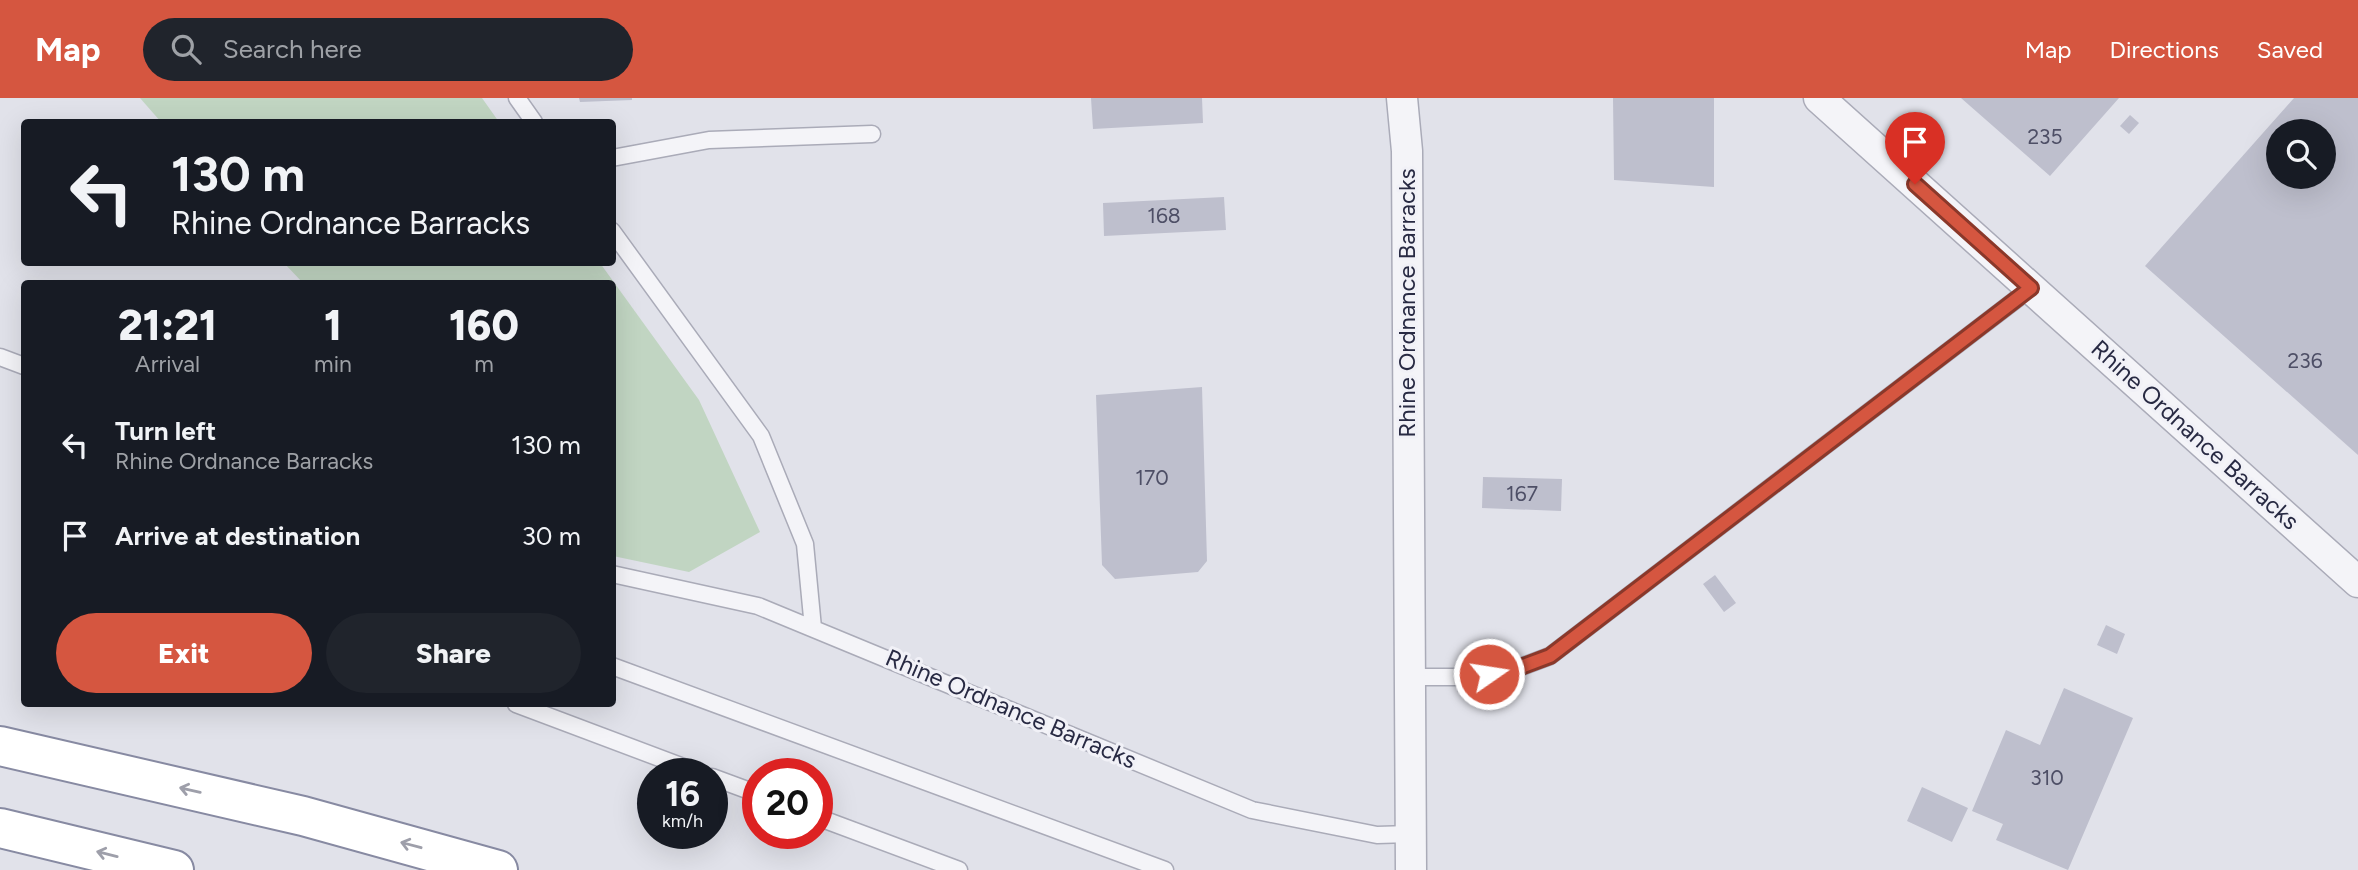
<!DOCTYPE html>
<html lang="en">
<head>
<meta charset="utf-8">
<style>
  body { margin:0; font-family:Figtree,sans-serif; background:#20242c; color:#f1f3f6; height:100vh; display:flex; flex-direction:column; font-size:26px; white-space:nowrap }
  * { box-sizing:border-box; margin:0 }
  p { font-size:23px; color:#9ea1a6 }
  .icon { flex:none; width:38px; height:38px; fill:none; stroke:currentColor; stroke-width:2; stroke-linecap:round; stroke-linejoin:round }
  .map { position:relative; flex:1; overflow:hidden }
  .drawer { position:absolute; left:21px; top:182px; width:595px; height:427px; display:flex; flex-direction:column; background:#171b24; border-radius:7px; box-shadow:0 7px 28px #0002 }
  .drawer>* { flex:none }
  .banner { position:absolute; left:21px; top:21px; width:595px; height:147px; border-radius:7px; box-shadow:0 7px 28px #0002; background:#171b24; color:#f1f3f6; overflow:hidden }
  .controls { position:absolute; left:2266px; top:21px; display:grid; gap:14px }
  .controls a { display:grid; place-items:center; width:70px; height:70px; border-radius:50%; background:#171b24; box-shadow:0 7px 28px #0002; font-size:35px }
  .speed { position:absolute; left:637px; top:660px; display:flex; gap:14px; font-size:35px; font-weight:700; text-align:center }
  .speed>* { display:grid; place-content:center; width:91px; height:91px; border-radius:50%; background:#171b24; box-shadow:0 7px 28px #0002; line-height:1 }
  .speed small { font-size:18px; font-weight:400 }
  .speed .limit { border:10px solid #d22; background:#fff; color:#111 }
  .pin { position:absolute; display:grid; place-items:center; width:60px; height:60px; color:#fff; margin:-72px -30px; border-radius:50% 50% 50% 0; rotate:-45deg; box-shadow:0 0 7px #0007 }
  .pin .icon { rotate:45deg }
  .me { position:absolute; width:77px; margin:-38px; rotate:77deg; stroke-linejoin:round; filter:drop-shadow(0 0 5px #0008) }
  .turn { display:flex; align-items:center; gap:24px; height:147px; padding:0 35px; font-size:32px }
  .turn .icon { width:91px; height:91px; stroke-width:2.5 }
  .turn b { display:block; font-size:49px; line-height:60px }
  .eta { display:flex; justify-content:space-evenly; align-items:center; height:119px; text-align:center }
  .eta b { font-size:42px; font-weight:800; line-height:49px }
  .cta { display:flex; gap:14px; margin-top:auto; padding:14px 35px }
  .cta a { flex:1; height:80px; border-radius:42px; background:#d55640; color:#fff; font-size:28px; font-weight:800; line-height:80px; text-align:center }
  .cta a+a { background:#20242c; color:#f1f3f6 }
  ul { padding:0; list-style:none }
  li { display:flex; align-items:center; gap:21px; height:91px; padding:0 35px }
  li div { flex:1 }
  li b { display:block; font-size:26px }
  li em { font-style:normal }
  header { display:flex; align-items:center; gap:42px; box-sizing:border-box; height:98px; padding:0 35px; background:#d55640; color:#fff }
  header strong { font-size:33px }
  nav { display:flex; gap:38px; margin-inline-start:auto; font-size:24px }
  .search { width:490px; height:63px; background:#20242c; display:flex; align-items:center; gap:18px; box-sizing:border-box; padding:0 24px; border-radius:38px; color:#9ea1a6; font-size:26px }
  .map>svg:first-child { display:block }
  .green { fill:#c1d5c2 }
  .building { fill:#bebfcd; fill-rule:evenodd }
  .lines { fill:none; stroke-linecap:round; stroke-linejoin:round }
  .service-casing { stroke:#aaabb8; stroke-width:19 }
  .minor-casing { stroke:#aaabb8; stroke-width:33 }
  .motorway-casing { stroke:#878aa2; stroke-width:42 }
  .service { stroke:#f4f4f8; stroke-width:16 }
  .minor { stroke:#f4f4f8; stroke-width:30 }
  .motorway { stroke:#fff; stroke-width:38 }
  .oneway { stroke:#9e9faa }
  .route-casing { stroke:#8a382a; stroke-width:18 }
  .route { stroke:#d55640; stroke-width:12 }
  .labels { text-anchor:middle; stroke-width:6; stroke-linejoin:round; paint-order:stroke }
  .number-label { font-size:21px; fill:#4e4f66 }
  .street-label { font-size:24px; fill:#282a43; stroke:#f1f1f7 }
</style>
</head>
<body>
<header>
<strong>Map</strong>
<div class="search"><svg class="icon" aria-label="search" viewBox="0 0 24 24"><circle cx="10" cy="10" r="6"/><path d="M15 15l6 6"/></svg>Search here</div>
<nav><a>Map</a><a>Directions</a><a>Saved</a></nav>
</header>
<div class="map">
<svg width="2358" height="772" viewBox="0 0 2358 772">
  <rect width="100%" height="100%" fill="#e1e2ea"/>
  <path class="green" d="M140,0H482L499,24H161Z
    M284,165H600L699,302L760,434L689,474L613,458L612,186L303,185Z"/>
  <path class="building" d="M579,0H632V2L580,4Z
    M1091,0H1202L1203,25L1093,31Z
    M1613,0H1714V89L1614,82Z
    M1961,0H2119L2050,78Z
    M2294,0H2358V357L2145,168ZM2278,33H2324V79H2278Z
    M2130,17L2139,25L2129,36L2120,28Z
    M1224,99L1226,132L1104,138L1103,105Z
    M1202,289L1207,463L1198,474L1115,481L1102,467L1096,297Z
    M1483,379L1562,381L1561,413L1482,410Z
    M1715,477L1736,505L1724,514L1703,486Z
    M2106,527L2125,536L2117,556L2097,547Z
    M2064,590L2133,620L2068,772L1996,742L2003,726L1972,713L2006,632L2040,647Z
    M1922,689L1968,710L1952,744L1907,723Z"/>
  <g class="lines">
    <g class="service-casing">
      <path id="service" d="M517,0L534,24
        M612,60L709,42L872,36
        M612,133L761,338L805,446L813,530
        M0,259L24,268
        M612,476L758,508L1252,712L1377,737L1410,736
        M612,568L1165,772
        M1408,579H1469L1510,573L1550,558L2031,190
        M516,606L702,676
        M712,679L758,696
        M817,719L959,772"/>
    </g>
    <g class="minor-casing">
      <path id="minor" d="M1402,0L1407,53L1411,772
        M1819,0L2358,484"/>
    </g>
    <g class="motorway-casing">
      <path id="motorway" d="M0,648L303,718L498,772
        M0,730L174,772"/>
    </g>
    <use href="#service" class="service"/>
    <use href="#minor" class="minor"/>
    <use href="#motorway" class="motorway"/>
  </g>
  <defs><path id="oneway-shaft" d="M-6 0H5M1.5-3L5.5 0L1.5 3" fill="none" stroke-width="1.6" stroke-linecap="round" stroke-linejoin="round" transform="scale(1.75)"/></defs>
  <g class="oneway">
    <use href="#oneway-shaft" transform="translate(190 692) rotate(-167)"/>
    <use href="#oneway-shaft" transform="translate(411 747) rotate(-165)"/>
    <use href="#oneway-shaft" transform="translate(107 756) rotate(-166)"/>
  </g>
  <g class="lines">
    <g class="route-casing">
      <path id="route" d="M1489,576L1510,573L1550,558L2031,190L1915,86"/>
    </g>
    <use href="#route" class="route"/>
  </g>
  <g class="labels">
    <g class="number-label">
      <text x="2045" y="46">235</text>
      <text x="1164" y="125">168</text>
      <text x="2305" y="270">236</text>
      <text x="1152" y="387">170</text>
      <text x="1522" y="403">167</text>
      <text x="2047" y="687">310</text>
    </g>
    <g class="street-label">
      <text transform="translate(1407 205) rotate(-90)" y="8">Rhine Ordnance Barracks</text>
      <text transform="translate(2195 337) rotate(42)" y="8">Rhine Ordnance Barracks</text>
      <text transform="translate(1011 611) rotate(23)" y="8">Rhine Ordnance Barracks</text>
    </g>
  </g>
</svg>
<div class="controls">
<a><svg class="icon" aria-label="search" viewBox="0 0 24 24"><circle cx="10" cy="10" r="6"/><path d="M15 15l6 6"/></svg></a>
</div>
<div class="speed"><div>16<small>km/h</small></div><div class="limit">20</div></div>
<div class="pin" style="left:1915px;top:86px;background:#d93025"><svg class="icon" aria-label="arrive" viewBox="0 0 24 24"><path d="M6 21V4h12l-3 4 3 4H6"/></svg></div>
<svg class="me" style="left:1489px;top:576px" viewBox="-20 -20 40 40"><circle r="17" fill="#d55640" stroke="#fff" stroke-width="3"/><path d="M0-11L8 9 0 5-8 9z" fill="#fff"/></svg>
<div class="banner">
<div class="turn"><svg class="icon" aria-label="left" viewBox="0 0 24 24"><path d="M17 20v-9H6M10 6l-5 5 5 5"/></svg><div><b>130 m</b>Rhine Ordnance Barracks</div></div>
</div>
<section class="drawer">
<div class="eta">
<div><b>21:21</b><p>Arrival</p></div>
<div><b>1</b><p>min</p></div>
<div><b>160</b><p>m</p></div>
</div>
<ul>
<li><svg class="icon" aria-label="left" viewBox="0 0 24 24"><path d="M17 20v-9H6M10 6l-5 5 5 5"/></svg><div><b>Turn left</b><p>Rhine Ordnance Barracks</p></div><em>130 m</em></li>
<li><svg class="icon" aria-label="arrive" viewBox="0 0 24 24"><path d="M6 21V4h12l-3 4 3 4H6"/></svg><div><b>Arrive at destination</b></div><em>30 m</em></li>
</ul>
<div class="cta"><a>Exit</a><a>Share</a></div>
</section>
</div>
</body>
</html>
